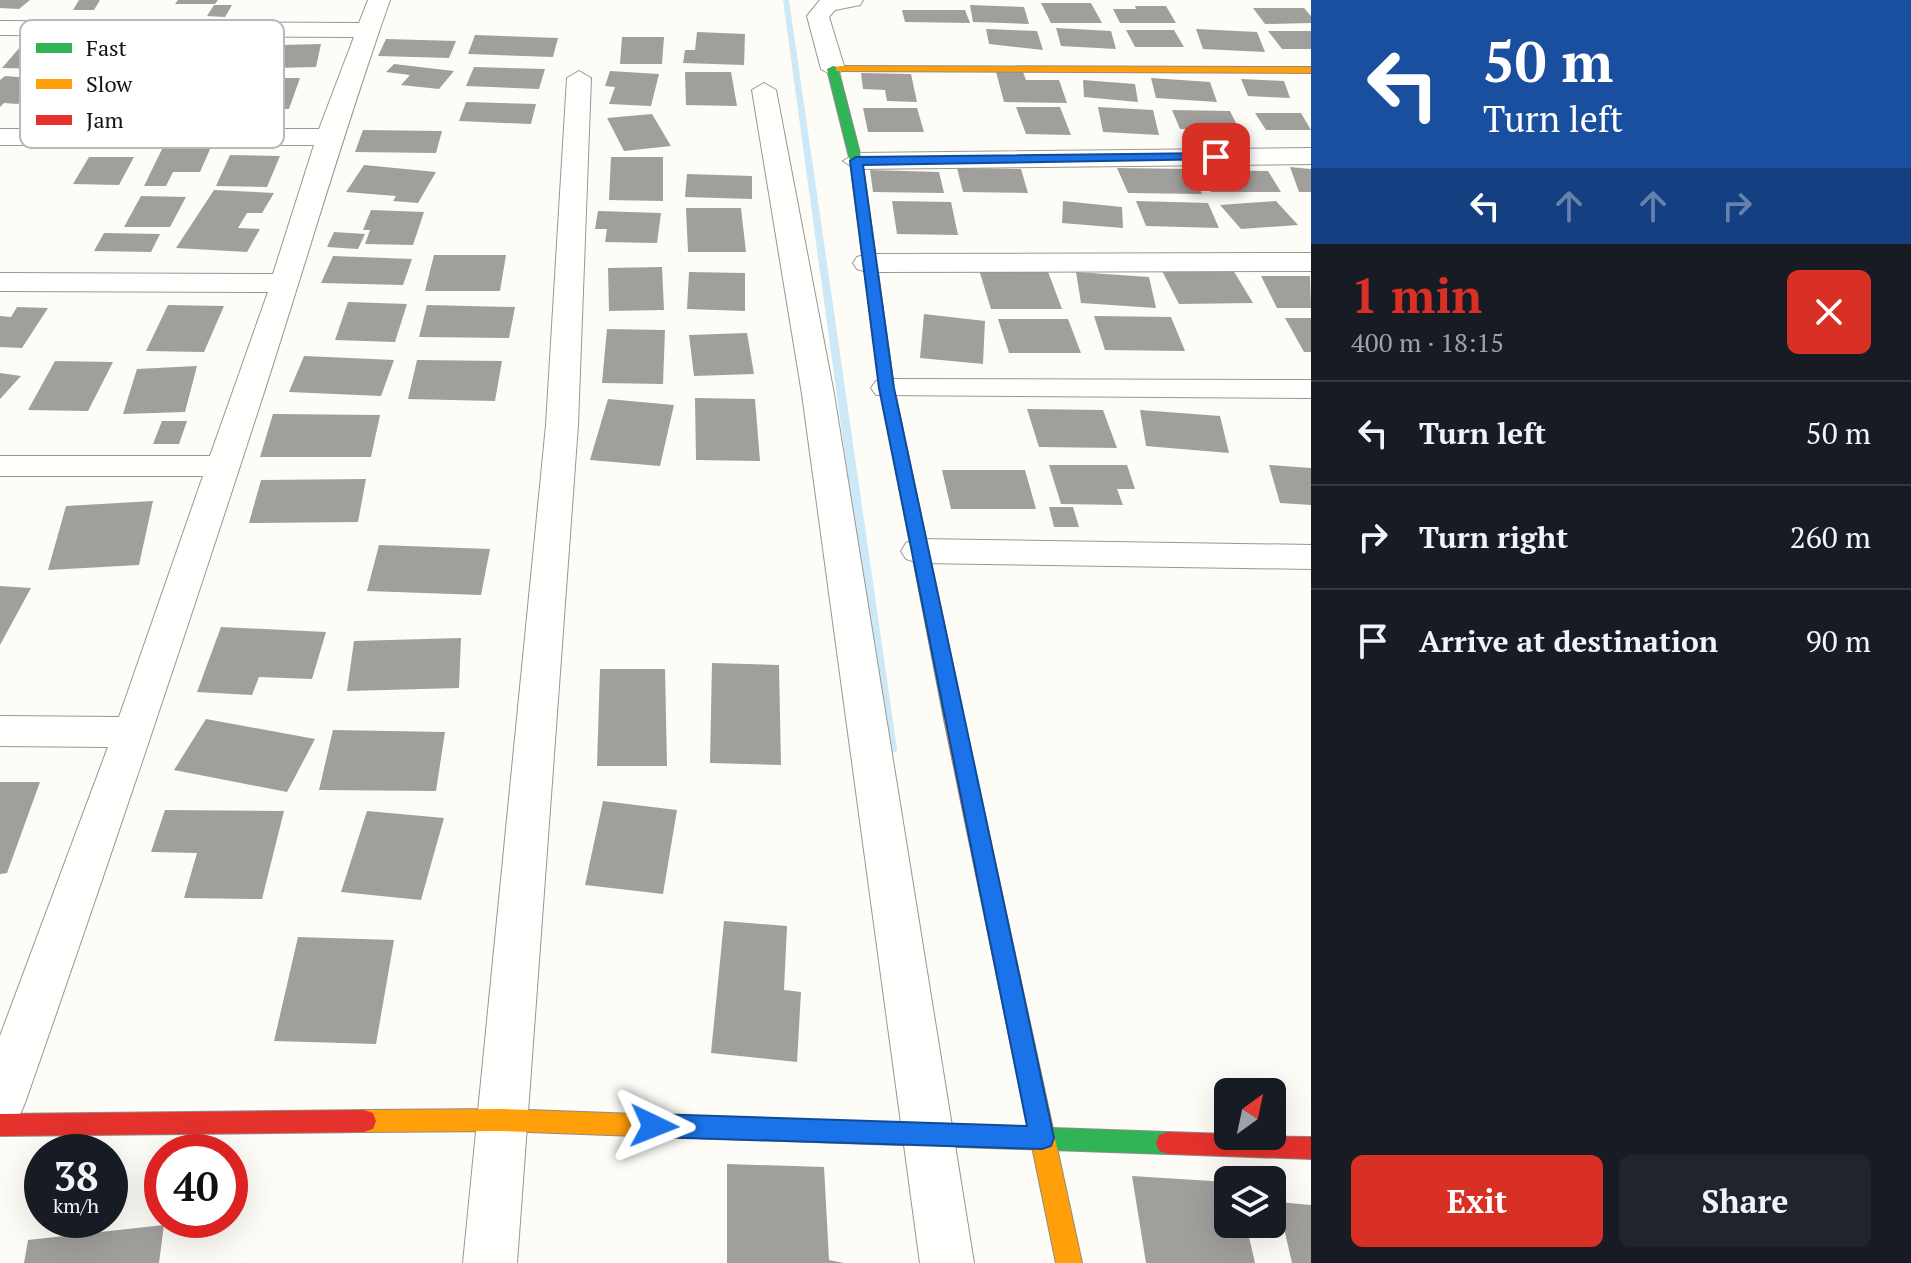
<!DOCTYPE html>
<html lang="en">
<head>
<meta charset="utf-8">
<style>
  body { margin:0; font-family:"PT Serif",serif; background:#20242c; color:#f1f3f6; height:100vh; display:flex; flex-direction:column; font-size:30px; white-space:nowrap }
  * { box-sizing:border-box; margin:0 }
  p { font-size:26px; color:#9ea1a6 }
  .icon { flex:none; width:44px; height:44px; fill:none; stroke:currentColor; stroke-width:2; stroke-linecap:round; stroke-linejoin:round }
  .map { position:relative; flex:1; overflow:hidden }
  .sheet { display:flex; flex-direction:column; background:#171b24; width:600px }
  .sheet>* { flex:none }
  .top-card { background:#1a4fa0; color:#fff; overflow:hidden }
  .needle { width:52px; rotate:33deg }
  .controls { position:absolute; left:1214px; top:1078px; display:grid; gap:16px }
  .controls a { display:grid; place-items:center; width:72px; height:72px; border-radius:12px; background:#171b24; box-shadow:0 8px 32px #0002; font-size:40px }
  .speed { position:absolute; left:24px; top:1134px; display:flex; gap:16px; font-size:40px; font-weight:700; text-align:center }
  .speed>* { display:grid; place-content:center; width:104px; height:104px; border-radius:50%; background:#171b24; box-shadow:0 8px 32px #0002; line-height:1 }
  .speed small { font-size:20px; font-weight:400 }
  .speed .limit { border:12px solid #d22; background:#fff; color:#111 }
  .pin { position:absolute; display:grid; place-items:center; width:68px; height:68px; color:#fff; margin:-34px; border-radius:16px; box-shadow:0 4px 12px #0006 }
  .me { position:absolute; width:88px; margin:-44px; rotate:92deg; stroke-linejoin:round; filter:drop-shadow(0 0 6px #0008) }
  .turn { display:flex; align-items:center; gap:28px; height:168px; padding:0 40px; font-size:36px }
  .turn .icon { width:104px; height:104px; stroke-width:2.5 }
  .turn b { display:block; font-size:56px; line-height:68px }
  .lanes { display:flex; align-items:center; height:76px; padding:0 40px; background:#0003; justify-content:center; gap:40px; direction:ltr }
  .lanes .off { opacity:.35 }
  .round { display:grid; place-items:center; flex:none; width:84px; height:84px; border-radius:12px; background:#20242c }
  .overview { display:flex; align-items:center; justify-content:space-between; height:136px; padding:0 40px }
  h1 { font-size:48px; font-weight:600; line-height:60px; color:#d93025 }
  .button { display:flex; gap:16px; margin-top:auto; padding:16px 40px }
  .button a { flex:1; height:92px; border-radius:12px; background:#d93025; color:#fff; font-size:32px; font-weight:600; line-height:92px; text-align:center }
  .button a+a { background:#20242c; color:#f1f3f6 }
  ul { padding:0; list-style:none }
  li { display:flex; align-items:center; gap:24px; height:104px; padding:0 40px; border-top:2px solid #363941 }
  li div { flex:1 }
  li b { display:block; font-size:30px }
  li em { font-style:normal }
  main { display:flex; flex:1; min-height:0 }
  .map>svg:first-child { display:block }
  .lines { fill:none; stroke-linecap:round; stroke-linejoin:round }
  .stream { fill:#cde8f7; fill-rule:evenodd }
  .building { fill:#a19f9c }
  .street-casing { stroke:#979795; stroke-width:2 }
  .fast-casing { stroke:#8e8d8b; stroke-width:2 }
  .slow-casing { stroke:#8e8d8b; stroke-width:2 }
  .jam-casing { stroke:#8e8d8b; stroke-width:2 }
  .street { fill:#fffffe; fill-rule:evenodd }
  .fast { fill:#30b455; fill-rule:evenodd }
  .slow { fill:#ff9f0a; fill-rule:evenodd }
  .jam { fill:#e5322d; fill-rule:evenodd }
  .route { fill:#1a73e8; stroke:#114b97; stroke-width:2 }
  .key { fill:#fff; stroke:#b8b8b8; stroke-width:2 }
  .key-label { font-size:22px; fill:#111 }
</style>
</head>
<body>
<main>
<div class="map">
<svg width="1311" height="1263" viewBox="0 0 1311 1263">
  <rect width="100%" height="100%" fill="#fdfcf7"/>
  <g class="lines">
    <path class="stream" d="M783,0H789L897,749L896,752H886L885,749Z"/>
  </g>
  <path class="building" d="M0,0H30L19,9L0,8Z
    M79,0H100L94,10H73Z
    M178,0H218L215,4H175Z
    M1041,3H1091L1102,23H1051Z
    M214,5H232L225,17L207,16Z
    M970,5L1024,7L1029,24L973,22Z
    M1135,6H1166L1176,23H1120L1113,9H1136Z
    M1253,8H1304L1311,16V23L1265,24Z
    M902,10H965L970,23L905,22Z
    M1056,28L1111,31L1116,49L1061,46Z
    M986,29L1037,31L1043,50L989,44Z
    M1196,29L1257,32L1265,52L1203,49Z
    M1126,30H1174L1184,47H1135Z
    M1268,31H1311V49H1282Z
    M697,32L745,34L744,65L683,63L685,50H695Z
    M475,35L558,38L553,57L468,54Z
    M622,37H664L662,64H620Z
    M386,39L456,41L449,58L378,56Z
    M321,44L316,67L274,68L280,45Z
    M21,46L64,47L46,69L2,68Z
    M394,64L454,71L439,89L401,85L410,75L386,72Z
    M474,67L545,69L539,89L466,86Z
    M610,71L659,74L651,106L609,104L615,87L605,86Z
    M685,72H731L737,106L686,105Z
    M996,72H1023L1026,80H1059L1067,103L1004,102Z
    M861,73L911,74L917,102L887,101L885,90L863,89Z
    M5,76L44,79L18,104L4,103L0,107V80Z
    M262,78H300L289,109H250Z
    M1151,78L1210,82L1217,102L1156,98Z
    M1241,79L1284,81L1290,98L1248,96Z
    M1083,80L1135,84L1138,102L1084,97Z
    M466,102L536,104L531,124L459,121Z
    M1016,107H1060L1071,135L1026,134Z
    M1098,107L1153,110L1159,135L1103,132Z
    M863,108H917L924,132H868Z
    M1172,110L1230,111L1240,131L1180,129Z
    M1255,113H1301L1311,130H1266Z
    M652,114L671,146L624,151L607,118Z
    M363,130L442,131L436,153L355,152Z
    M163,147H211L200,172H173L166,186H144Z
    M230,155L280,156L267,187L216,186Z
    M89,157H134L119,185L73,184Z
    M611,157H663V201L609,200Z
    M364,165L436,172L418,203L393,201L396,196L346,192Z
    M1290,167L1311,169V192H1299Z
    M957,168L1021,169L1028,193L963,192Z
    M1117,168L1190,169L1202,194L1128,193Z
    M870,170L939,172L944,193L873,192Z
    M1199,170L1268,171L1281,192H1211Z
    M687,174L752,176V199L685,197Z
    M214,190L274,193L262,213H247L238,228L260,229L247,252L176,248Z
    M141,196L186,197L170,227H124Z
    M892,201L951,202L958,235L897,234Z
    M1063,201L1122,207L1123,228L1062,223Z
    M1136,201L1208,203L1219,228L1146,226Z
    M1276,201L1298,225L1241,229L1220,205Z
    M686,208H741L746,252H688Z
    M371,210L424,212L413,245L365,244L370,230H363Z
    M598,211L661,213L657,243L605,242L607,229H595Z
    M334,232L365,234L358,249L327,247Z
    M104,233L160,234L151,252L94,251Z
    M434,255H506L500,291H425Z
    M333,256L412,259L403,285L321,283Z
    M662,267L664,310L609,311L608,268Z
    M1047,269L1062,309H991L979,270Z
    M1233,270L1253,303L1179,304L1162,271Z
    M689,272L745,273V311L687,309Z
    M1076,272L1149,277L1156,308L1081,303Z
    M1261,276H1310L1311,308H1277Z
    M348,302L407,304L395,342L335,340Z
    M168,305L224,306L204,352L146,351Z
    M427,305L515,307L509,338L419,337Z
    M17,307L48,308L22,348L0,347V316L11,317Z
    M924,314L985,321L983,364L920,358Z
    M1094,316L1171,317L1185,351L1105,350Z
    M1285,318H1311V352H1304Z
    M998,319H1068L1081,353H1009Z
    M607,329L665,330L663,384L602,383Z
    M747,333L754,374L694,376L689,335Z
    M304,356L394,360L381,396L289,392Z
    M417,360L502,361L495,401L408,399Z
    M55,361L113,362L88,411L28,410Z
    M197,366L185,412L123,414L137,369Z
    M0,373L21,376L0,399Z
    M695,398L755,399L760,461L696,460Z
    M608,399L674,405L660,466L590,460Z
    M1027,409L1103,410L1117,448L1039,447Z
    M1140,410L1220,416L1229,453L1146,446Z
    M273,414L380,415L371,457H260Z
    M162,421H187L179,444H153Z
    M1049,465H1127L1135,489H1117L1123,505L1061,504Z
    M1269,465L1311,468V505L1280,503Z
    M942,470H1025L1036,509H951Z
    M366,479L358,522L249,523L261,480Z
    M153,501L139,565L48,570L66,506Z
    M1049,507H1073L1079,527H1054Z
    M379,545L490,549L481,595L367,591Z
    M0,586L31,588L0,645Z
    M221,627L326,632L312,679L259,677L252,695L197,692Z
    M461,638L459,688L347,691L354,641Z
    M712,663L779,665L781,765L710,763Z
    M600,669H665L667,766H597Z
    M206,719L315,739L287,792L174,770Z
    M333,730L445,732L436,791L319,790Z
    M0,782H40L7,873L0,874Z
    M603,801L677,810L663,894L585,885Z
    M165,810L284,811L262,899L184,898L197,853L151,852Z
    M367,811L444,818L421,900L341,892Z
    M724,921L787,926L784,990L801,992L797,1062L711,1053Z
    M298,937L394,940L376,1044L274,1041Z
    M727,1164L824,1167L829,1260L844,1263H727Z
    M1132,1176L1228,1182V1224H1246L1255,1263H1146Z
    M1278,1202L1311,1205V1263H1292Z
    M164,1225L159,1263H24L28,1240Z"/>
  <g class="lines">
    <g class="street-casing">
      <path id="street" d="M368,0H390C342,136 302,276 257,414C182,645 105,874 25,1103L18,1119L0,1126V1036L108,747L0,746V716L119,717L203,476H0V456H210L268,292L0,291V273L273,274L314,145H0V129H319L354,37L0,35V21L359,23Z
        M820,0H863L860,5L835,10L829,17L845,69L833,76L821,69L807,16Z
        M579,71L591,78L578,425L517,1263H463L546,425L567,78Z
        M764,83L776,90L834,394L974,1263H920L802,394L752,90Z
        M1311,148V164L856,169L843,161L856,153Z
        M1311,253V271L867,272L857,269L853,263L857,257L867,254Z
        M887,379L1311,380V398L876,395L871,388L876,381Z
        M919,539L1311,545V569L919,563L906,559L901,551L906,543Z"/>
    </g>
    <g class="fast-casing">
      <path id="fast" d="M833,66L846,69L839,72L862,161L894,388L964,719L961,724H947L944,719L880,388L850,161L827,69Z
        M636,1114L1168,1132L1177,1135L1180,1143L1177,1151L1168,1154L636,1136L627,1133L624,1125L627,1117Z"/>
    </g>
    <g class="slow-casing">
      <path id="slow" d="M840,66L1311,67V73L836,71V67Z
        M954,712L961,714L964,719L1082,1263H1056L944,719L947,714Z
        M502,1109L636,1114L645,1117L648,1125L645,1133L636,1136L502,1131L364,1132L355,1129L352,1121L355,1113L364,1110Z"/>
    </g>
    <g class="jam-casing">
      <path id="jam" d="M364,1110L373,1113L376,1121L373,1129L364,1132L0,1136V1114Z
        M1168,1132L1228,1134V1136L1311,1137V1159L1168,1154L1159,1151L1156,1143L1159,1135Z"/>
    </g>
    <use href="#street" class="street"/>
    <use href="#fast" class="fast"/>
    <use href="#slow" class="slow"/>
    <use href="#jam" class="jam"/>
  </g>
  <path class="route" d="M1216,153L1222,157L1220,159L863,165L894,388L1054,1138L1051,1146L1042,1149L654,1137L646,1134L642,1126L646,1118L654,1114L1027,1126L879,388L850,161L856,157Z"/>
  <rect x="20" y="20" width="264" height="128" rx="12" class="key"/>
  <rect x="36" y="43" width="36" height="10" fill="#30b455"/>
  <rect x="36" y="79" width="36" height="10" fill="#ff9f0a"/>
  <rect x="36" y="115" width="36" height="10" fill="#e5322d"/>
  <g class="key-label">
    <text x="86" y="56">Fast</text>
    <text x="86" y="92">Slow</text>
    <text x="86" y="128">Jam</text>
  </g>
</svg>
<div class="controls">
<a><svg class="needle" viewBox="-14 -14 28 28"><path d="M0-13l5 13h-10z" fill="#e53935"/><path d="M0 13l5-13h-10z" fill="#9ea1a6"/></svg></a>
<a><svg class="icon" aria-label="layers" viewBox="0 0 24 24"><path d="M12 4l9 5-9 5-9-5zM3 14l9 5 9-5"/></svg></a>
</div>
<div class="speed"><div>38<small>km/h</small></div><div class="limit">40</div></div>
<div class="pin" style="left:1216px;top:157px;background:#d93025"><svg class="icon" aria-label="arrive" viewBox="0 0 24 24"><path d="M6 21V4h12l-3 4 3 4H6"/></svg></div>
<svg class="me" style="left:654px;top:1126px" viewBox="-20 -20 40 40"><path d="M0-17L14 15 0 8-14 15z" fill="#1a73e8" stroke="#fff" stroke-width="4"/></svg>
</div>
<section class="sheet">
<div class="top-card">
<div class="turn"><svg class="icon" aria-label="left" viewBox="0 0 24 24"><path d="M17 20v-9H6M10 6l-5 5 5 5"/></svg><div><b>50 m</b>Turn left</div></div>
<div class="lanes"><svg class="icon" aria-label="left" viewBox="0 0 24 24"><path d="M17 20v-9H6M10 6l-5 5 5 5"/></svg><svg class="icon off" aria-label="ahead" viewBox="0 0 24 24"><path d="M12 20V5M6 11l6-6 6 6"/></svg><svg class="icon off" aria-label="ahead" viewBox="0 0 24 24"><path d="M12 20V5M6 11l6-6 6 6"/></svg><svg class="icon off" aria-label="right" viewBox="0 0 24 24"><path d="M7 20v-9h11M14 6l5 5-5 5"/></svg></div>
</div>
<div class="overview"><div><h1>1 min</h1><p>400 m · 18:15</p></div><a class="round" style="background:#d93025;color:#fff"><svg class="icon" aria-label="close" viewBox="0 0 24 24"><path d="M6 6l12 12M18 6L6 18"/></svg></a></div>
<ul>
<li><svg class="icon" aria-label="left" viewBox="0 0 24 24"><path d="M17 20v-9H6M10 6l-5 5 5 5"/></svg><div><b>Turn left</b></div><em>50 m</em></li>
<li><svg class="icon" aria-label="right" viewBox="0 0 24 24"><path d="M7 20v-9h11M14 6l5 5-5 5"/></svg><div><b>Turn right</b></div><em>260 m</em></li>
<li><svg class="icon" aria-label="arrive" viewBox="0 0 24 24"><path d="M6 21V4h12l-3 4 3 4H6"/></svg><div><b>Arrive at destination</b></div><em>90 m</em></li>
</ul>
<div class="button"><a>Exit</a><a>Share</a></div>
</section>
</main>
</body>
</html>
